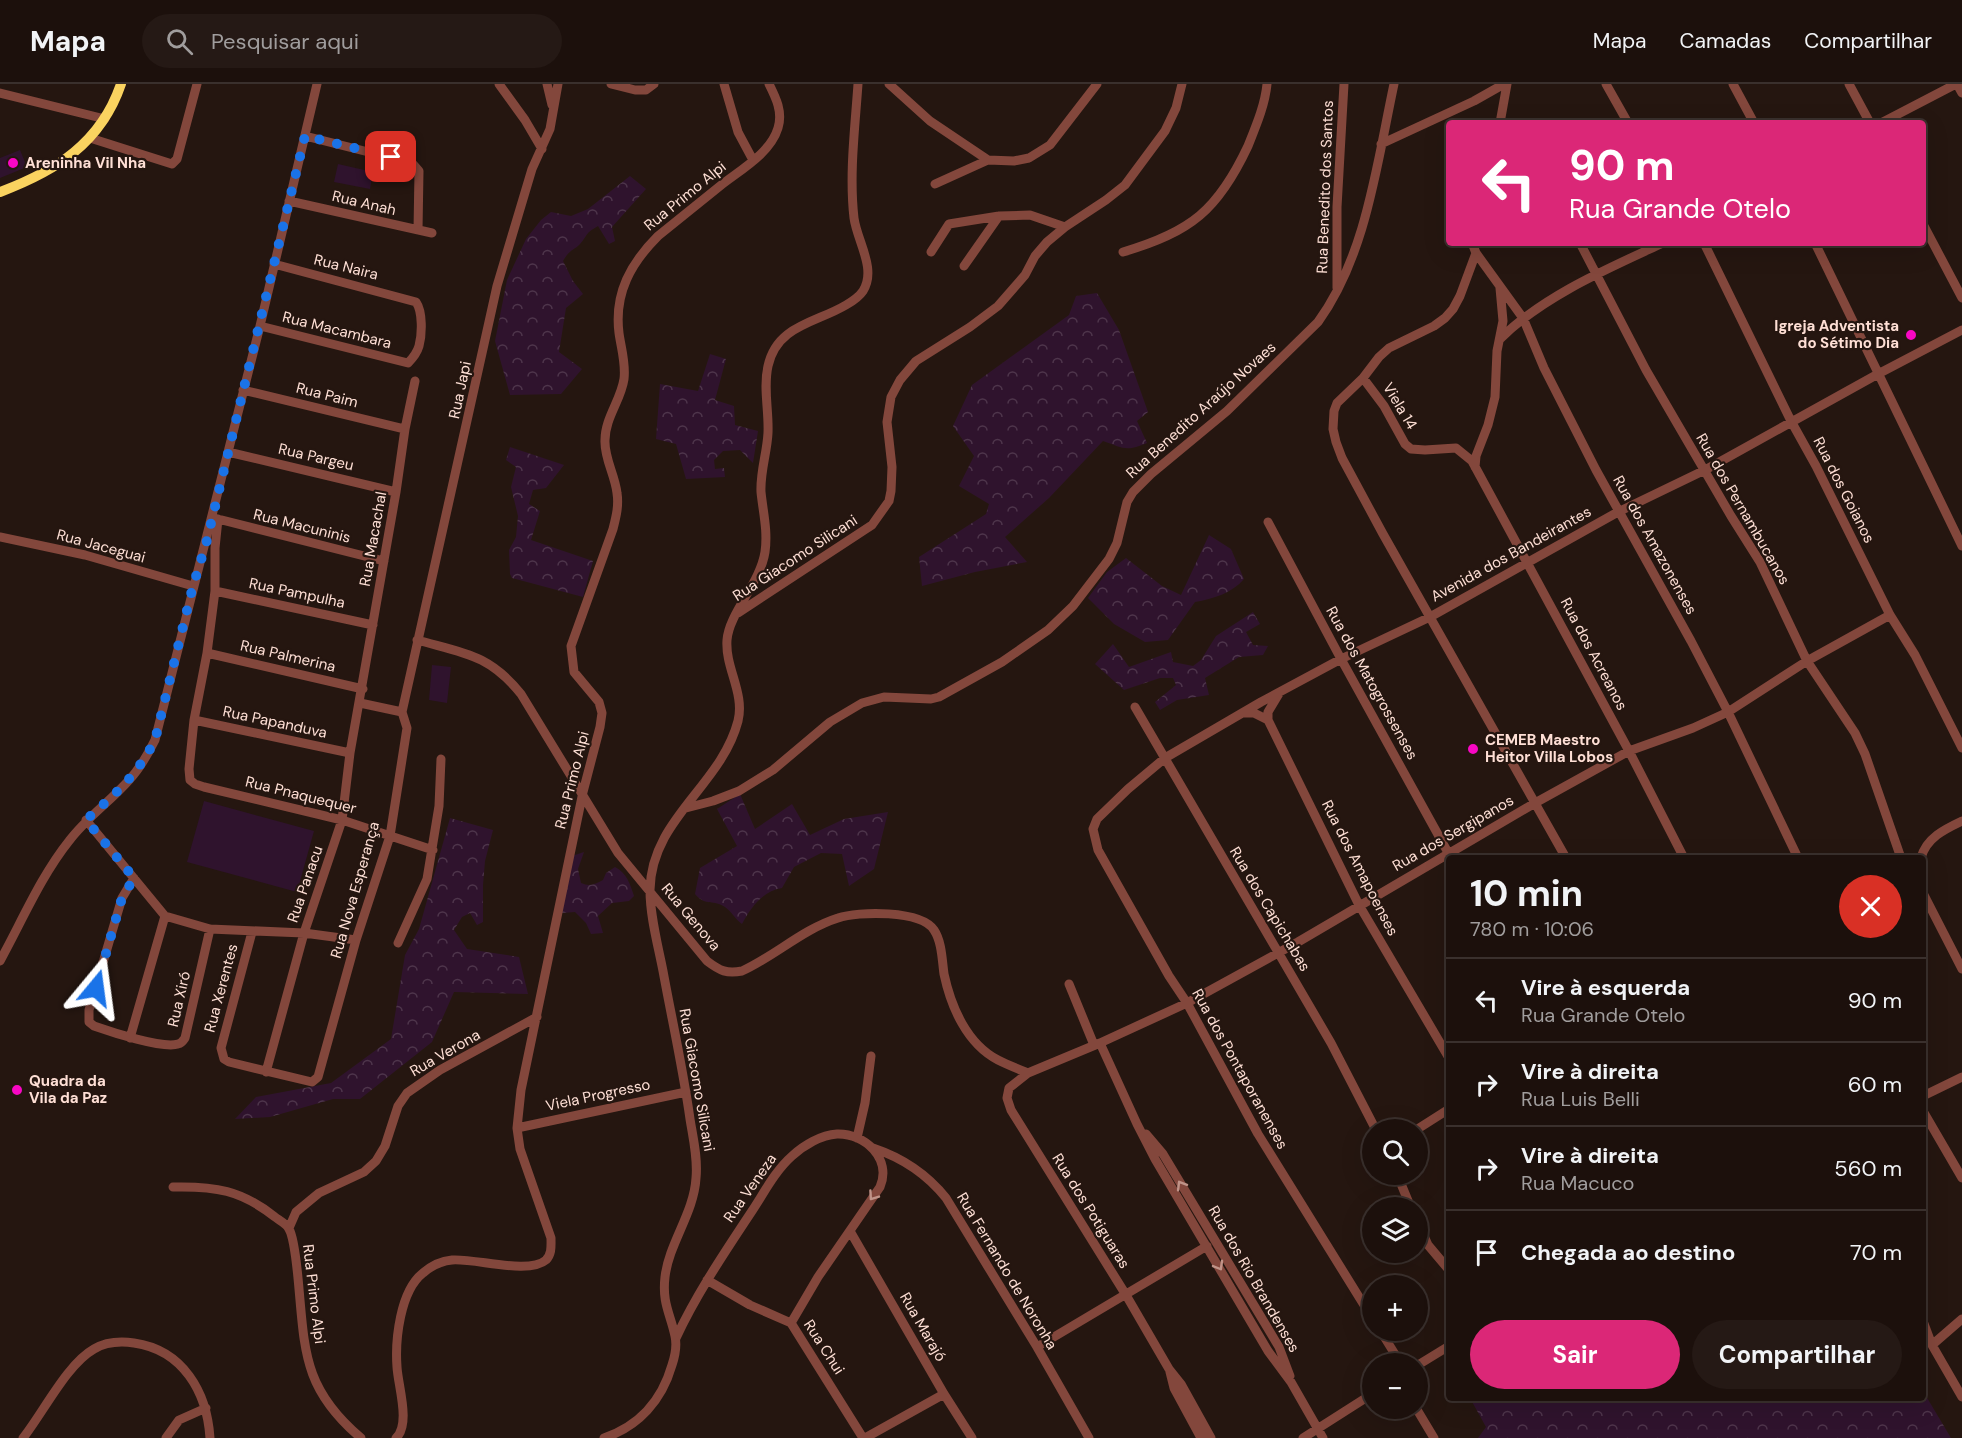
<!DOCTYPE html>
<html lang="pt">
<head>
<meta charset="utf-8">
<style>
  body { margin:0; font-family:"DM Sans",sans-serif; background:#251915; color:#f1f3f6; height:100vh; display:flex; flex-direction:column; font-size:22px; white-space:nowrap }
  * { box-sizing:border-box; margin:0 }
  p { font-size:20px; color:#a09d9d }
  .icon { flex:none; width:33px; height:33px; fill:none; stroke:currentColor; stroke-width:2; stroke-linecap:round; stroke-linejoin:round }
  .map { position:relative; flex:1; overflow:hidden }
  .sheet { position:absolute; left:1446px; top:771px; width:480px; height:546px; display:flex; flex-direction:column; background:#1c100c; border-radius:6px; box-shadow:0 6px 24px #0002,0 0 0 2px #3a302d }
  .sheet>* { flex:none }
  .hud { position:absolute; left:1446px; top:36px; width:480px; height:126px; border-radius:6px; box-shadow:0 6px 24px #0002,0 0 0 2px #3a302d; background:#db2777; color:#fff; overflow:hidden }
  .fabs { position:absolute; left:1362px; top:1035px; display:grid; gap:12px }
  .fabs a { display:grid; place-items:center; width:66px; height:66px; border-radius:50%; background:#1c100c; box-shadow:0 6px 24px #0002,0 0 0 2px #3a302d; font-size:30px }
  .pin { position:absolute; display:grid; place-items:center; width:51px; height:51px; color:#fff; margin:-26px; border-radius:12px; box-shadow:0 3px 9px #0006 }
  .me { position:absolute; width:66px; margin:-33px; rotate:16deg; stroke-linejoin:round; filter:drop-shadow(0 0 4px #0008) }
  .turn { display:flex; align-items:center; gap:21px; height:126px; padding:0 24px; font-size:27px }
  .turn .icon { width:78px; height:78px; stroke-width:2.5 }
  .turn b { display:block; font-size:42px; line-height:51px }
  .round { display:grid; place-items:center; flex:none; width:63px; height:63px; border-radius:32px; background:#251915 }
  .head { display:flex; align-items:center; justify-content:space-between; height:102px; padding:0 24px }
  h1 { font-size:36px; font-weight:700; line-height:45px }
  .cta { display:flex; gap:12px; margin-top:auto; padding:12px 24px }
  .cta a { flex:1; height:69px; border-radius:36px; background:#db2777; color:#fff; font-size:24px; font-weight:700; line-height:69px; text-align:center }
  .cta a+a { background:#251915; color:#f1f3f6 }
  ul { padding:0; list-style:none }
  li { display:flex; align-items:center; gap:18px; height:84px; padding:0 24px; border-top:2px solid #3a302d }
  li div { flex:1 }
  li b { display:block; font-size:22px }
  li em { font-style:normal }
  header { display:flex; align-items:center; gap:36px; box-sizing:border-box; height:84px; padding:0 30px; background:#1c100c; border-bottom:2px solid #3a302d }
  header strong { font-size:28px }
  nav { display:flex; gap:33px; margin-inline-start:auto; font-size:21px }
  .search { width:420px; height:54px; background:#251915; display:flex; align-items:center; gap:15px; box-sizing:border-box; padding:0 21px; border-radius:33px; color:#a09d9d; font-size:22px }
  .map>svg:first-child { display:block }
  .forest { fill:url(#forest-crowns) }
  .pitch { fill:#2f132d }
  .lines { fill:none; stroke-linecap:round; stroke-linejoin:round }
  .minor { stroke:#83473c; stroke-width:9 }
  .major { stroke:#fad360; stroke-width:10 }
  .oneway { stroke:#c09388 }
  .route { stroke:#1a73e8; stroke-width:10; stroke-dasharray:0 18 }
  .poi-dot { fill:#f807c4; stroke:#251610; stroke-width:2 }
  .labels { text-anchor:middle; stroke-width:4.5; stroke-linejoin:round; paint-order:stroke }
  .poi-label { font-size:15px; font-weight:bold; fill:#fedfd5; stroke:#251610; text-anchor:start }
  .street-label { font-size:15px; fill:#fedfd5; stroke:#251610 }
</style>
</head>
<body>
<header>
<strong>Mapa</strong>
<div class="search"><svg class="icon" aria-label="search" viewBox="0 0 24 24"><circle cx="10" cy="10" r="6"/><path d="M15 15l6 6"/></svg>Pesquisar aqui</div>
<nav><a>Mapa</a><a>Camadas</a><a>Compartilhar</a></nav>
</header>
<div class="map">
<svg width="1962" height="1354" viewBox="0 0 1962 1354">
  <defs>
    <pattern id="forest-crowns" width="20" height="18" patternUnits="userSpaceOnUse" patternTransform="scale(1.5)"><rect width="20" height="18" fill="#2f132d"/><path d="M2 6a3 3 0 1 1 6 0M12 15a3 3 0 1 1 6 0" fill="none" stroke="#4e354b"/></pattern>
  </defs>
  <rect width="100%" height="100%" fill="#251610"/>
  <path class="forest" d="M630,92L646,105L612,143L615,157L609,160L598,142C584,150 589,150 580,160C573,167 570,165 563,177L573,197L583,210L566,224L559,268L582,285L561,310L510,311L495,257L507,196L526,155L541,136L551,128L571,132L588,125Z
    M1097,209L1119,246L1148,328L1137,337L1147,359C1126,368 1123,364 1103,357L1049,414L1005,453L1027,478L975,488L922,502L919,473L986,430L989,420L959,402L974,372L953,342L972,301L1069,231L1076,212Z
    M710,270L726,275L715,316L734,322L735,341L758,347L753,379L740,366L723,367L714,376L715,385L724,384L725,393L686,395L676,360L656,355L660,300L698,307Z
    M510,363L564,381L546,404L533,406L529,420L540,427L531,456L593,477L583,513L512,494L510,490L509,466L516,453L518,432L511,403L516,383L506,376Z
    M1209,451L1231,465L1244,495C1232,509 1213,515 1195,518L1168,556L1145,558L1114,540L1088,514L1107,488L1126,474L1162,502L1181,511Z
    M1253,528L1260,540L1246,548L1253,561L1268,562L1263,571L1239,573L1205,594L1209,611L1177,616L1160,626L1155,618L1176,601L1173,594H1160L1124,606L1095,580L1113,560L1129,583L1171,568L1173,578L1193,582L1201,576L1216,552Z
    M740,710L755,745L792,720L810,751L844,735L888,728L874,785L849,802L842,770L821,769L794,783L782,804C763,807 751,823 742,840C735,835 732,828 725,823C714,815 706,823 695,810L700,784L737,762L717,725Z
    M450,734L493,746L485,777L483,801V838L477,841L470,829L462,833L454,846L467,865L519,873L528,910L454,908L432,958L360,1015H333L270,1033L235,1035L256,1013L331,999L391,955L405,871L419,845Z
    M584,768L578,785L581,799C590,803 595,800 603,796L606,789L615,783C627,789 630,800 634,812L629,817L612,819L598,832L603,849L591,850L586,839L575,828L562,829L572,772Z
    M1923,1307L1951,1354H1478L1486,1343L1470,1314H1923Z"/>
  <path class="pitch" d="M20,66L27,83L0,94V74Z
    M338,80L373,88L370,105L334,98Z
    M432,581L451,583L447,619L429,616Z
    M204,717L314,747L297,808L187,778Z"/>
  <g class="lines">
    <path class="minor" d="M499,0L525,36L542,65
      M547,0L552,21
      M611,0L635,6H646L654,0
      M724,0L738,48L753,76
      M889,0L930,37L988,76
      M1606,0L1628,39
      M1733,0L1754,39
      M1849,0L1870,39
      M1957,0L1962,9
      M0,9L105,35
      M1500,39L1507,0
      M1881,39L1956,0
      M305,52L412,79L419,87L418,146
      M90,54L172,80L177,75L197,0
      M1381,60L1474,17L1504,0
      M935,100L988,76L1014,77L1029,74L1050,61L1097,0
      M289,117L432,149
      M1923,140L1962,214
      M1472,159L1476,169L1523,234L1544,284L1596,386L1691,557L1728,628L1798,774
      M1580,159L1646,286L1731,432L1760,478L1807,577L1855,649L1865,670L1901,774
      M1704,159L1791,337L1816,382L1890,531L1915,571L1962,664
      M1815,159L1962,462
      M931,168L949,140L999,132L1030,131L1065,143
      M1123,168C1191,148 1218,126 1248,62C1256,42 1265,21 1267,0
      M1476,169L1460,212L1453,225L1445,234L1434,242L1389,264L1379,273L1363,294L1337,319L1334,327L1333,345L1336,358L1342,374L1383,450L1566,774
      M964,182L999,132
      M1337,204V123L1344,0
      M260,242L408,279C413,274 417,269 419,262C422,251 423,228 416,218L274,180
      M1500,255C1543,212 1609,184 1663,159
      M1363,294L1384,322L1405,360L1411,365L1425,366L1456,364L1472,377L1629,667L1684,774
      M243,306L405,345
      M228,368L396,408
      M1475,383L1476,372L1488,341L1495,313L1497,267L1503,237L1500,204
      M214,434L384,477
      M218,435L215,464V507L207,569L194,636L189,685L190,696L195,700L204,703L342,736L433,766
      M1268,438L1341,575L1451,774
      M0,453L85,471L193,502
      M215,507L373,541
      M738,529L872,441L889,417L891,407L892,383L887,338L891,313L900,296L916,277L970,243L998,222L1025,191L1035,172L1047,158L1065,143L1106,116L1125,101L1165,47L1176,24L1182,0
      M417,556C463,569 489,570 521,610L618,769L707,877C720,887 727,890 742,887C775,872 803,845 838,834C858,827 921,826 934,846C942,858 942,876 944,890C951,923 967,960 998,976C1008,981 1018,985 1028,989
      M207,569L363,605
      M360,619L402,628
      M1135,623L1331,959L1376,1046
      M1244,629H1254L1268,636V628L1280,608
      M194,636L350,669
      M1268,636L1359,821L1449,974
      M686,724L713,717L739,707L773,686L830,638L862,619L884,613L931,615L939,613L1002,578L1048,546L1073,522L1109,475L1117,459L1127,418L1133,408L1151,390L1227,327L1318,238C1366,172 1377,79 1394,0
      M86,736L165,832L210,845L304,849L356,856
      M1921,774C1926,754 1945,745 1962,737
      M134,794L122,814L89,926V938L94,942C111,948 163,965 178,960C182,959 183,957 185,954L210,845
      M1923,809L1962,885
      M252,848L221,964L224,975L229,978L312,998L318,993L356,856L390,752L407,644L402,628L497,202L532,85L550,45L558,0
      M398,859L427,795L439,722L441,675
      M0,877C22,837 41,792 69,757C87,733 111,717 130,695C141,683 148,670 155,656L260,242L317,0
      M1069,900L1094,961
      M130,954L165,832
      M1100,959L1137,1040L1155,1075L1268,1267L1291,1298L1323,1354
      M266,988L304,849L342,736L350,669L396,408L405,345L415,297
      M1923,1012L1962,993
      M1923,1027L1962,1094
      M517,1044L686,1008
      M1416,1046L1449,1025
      M1146,1050L1163,1070L1279,1263L1290,1292
      M857,1054L865,1019L871,972
      M873,1064C903,1074 926,1089 946,1114L1037,1263L1089,1354
      M1397,1090L1411,1124
      M173,1103C215,1102 241,1106 275,1133C279,1136 287,1140 289,1145C294,1153 297,1184 298,1194C305,1266 302,1304 361,1354
      M1418,1138L1428,1161L1449,1186
      M289,1144L296,1128L319,1109L364,1088L376,1077L385,1062L398,1022L407,1009L440,986L537,933
      M850,1147L944,1310L972,1354
      M707,1196L750,1221L791,1239L863,1354
      M1372,1234L1258,1050L1187,919L1169,892L1098,766L1093,745L1097,735L1128,705L1165,674L1261,618L1341,575L1430,533L1618,428L1705,386L1878,290L1962,246
      M1923,1237L1932,1261L1962,1313
      M1380,1246L1401,1280
      M676,1254C697,1209 725,1168 752,1127C764,1109 775,1087 792,1072C804,1061 821,1051 837,1050C865,1049 892,1075 880,1103L818,1193L791,1239
      M1932,1261L1962,1235
      M1037,1263L1207,1162
      M1418,1281L1449,1262
      M1170,1288L1174,1304L1201,1354
      M1416,1324L1434,1354
      M23,1354C43,1329 67,1280 94,1265C106,1258 120,1257 134,1259C183,1266 207,1308 210,1354
      M166,1354L179,1336L206,1324
      M396,1354C411,1340 398,1302 397,1283C395,1256 400,1207 423,1189C431,1182 441,1177 452,1176C475,1174 529,1191 546,1176C552,1170 551,1162 551,1154L520,1065L517,1044L521,1006L583,708L600,643L602,629L599,618L574,588L571,562L613,445C616,433 619,422 617,409C615,391 604,374 605,356C605,334 621,316 624,295C626,279 621,264 619,249C614,209 631,179 658,152C679,135 699,119 720,102C740,86 770,70 778,44C783,28 776,14 769,0
      M604,1354C639,1342 662,1316 672,1281C675,1272 677,1261 675,1252C670,1229 662,1219 665,1193C669,1159 694,1129 696,1094C698,1074 693,1054 690,1035C683,985 672,936 663,887C658,861 650,833 650,806C651,735 721,702 738,637C745,609 725,584 727,556C729,529 760,500 765,468C768,447 763,428 761,408C760,388 767,369 768,349C769,326 763,304 768,282C777,241 816,239 846,221C853,217 859,213 863,207C877,185 857,157 854,134C849,90 855,44 858,0
      M865,1354L944,1310
      M1211,1354L1181,1300L1169,1285L1126,1211L1011,1026L1007,1014L1009,1004L1028,989L1100,959L1187,919L1298,858L1535,719L1629,667L1693,644L1728,628L1807,577L1890,531
      M1303,1354L1372,1310"/>
    <path class="major" d="M0,108C56,87 101,59 121,0"/>
  </g>
  <defs><path id="oneway-chevron" d="M-2-3.5L2.5 0L-2 3.5" fill="none" stroke-width="1.6" stroke-linecap="round" stroke-linejoin="round" transform="scale(1.5)"/></defs>
  <g class="oneway">
    <use href="#oneway-chevron" transform="translate(1181 1101) rotate(-121)"/>
    <use href="#oneway-chevron" transform="translate(873 1112) rotate(125)"/>
    <use href="#oneway-chevron" transform="translate(1219 1182) rotate(60)"/>
  </g>
  <g class="lines">
    <path class="route" d="M96,904L122,814L134,794L86,736C116,709 136,693 155,656L193,502L206,460L305,52L391,73"/>
  </g>
  <g class="poi-dot">
    <circle cx="13" cy="79" r="6"/>
    <circle cx="1911" cy="251" r="6"/>
    <circle cx="1473" cy="665" r="6"/>
    <circle cx="17" cy="1006" r="6"/>
  </g>
  <g class="labels">
    <g class="poi-label">
      <text x="25" y="84">Areninha Vil Nha</text>
      <text x="1899" y="247" text-anchor="end">Igreja Adventista<tspan x="1899" dy="17">do Sétimo Dia</tspan></text>
      <text x="1485" y="661">CEMEB Maestro<tspan x="1485" dy="17">Heitor Villa Lobos</tspan></text>
      <text x="29" y="1002">Quadra da<tspan x="29" dy="17">Vila da Paz</tspan></text>
    </g>
    <g class="street-label">
      <text transform="translate(1325 103) rotate(-88)" y="5">Rua Benedito dos Santos</text>
      <text transform="translate(685 112) rotate(-39)" y="5">Rua Primo Alpi</text>
      <text transform="translate(364 119) rotate(13)" y="5">Rua Anah</text>
      <text transform="translate(346 183) rotate(14)" y="5">Rua Naira</text>
      <text transform="translate(337 246) rotate(14)" y="5">Rua Macambara</text>
      <text transform="translate(460 306) rotate(-78)" y="5">Rua Japi</text>
      <text transform="translate(327 311) rotate(14)" y="5">Rua Paim</text>
      <text transform="translate(1400 322) rotate(59)" y="5">Viela 14</text>
      <text transform="translate(1201 326) rotate(-42)" y="5">Rua Benedito Araújo Novaes</text>
      <text transform="translate(316 373) rotate(13)" y="5">Rua Pargeu</text>
      <text transform="translate(1844 406) rotate(63)" y="5">Rua dos Goianos</text>
      <text transform="translate(1743 425) rotate(60)" y="5">Rua dos Pernambucanos</text>
      <text transform="translate(302 442) rotate(14)" y="5">Rua Macuninis</text>
      <text transform="translate(373 455) rotate(-80)" y="5">Rua Macachal</text>
      <text transform="translate(1655 461) rotate(61)" y="5">Rua dos Amazonenses</text>
      <text transform="translate(101 462) rotate(15)" y="5">Rua Jaceguai</text>
      <text transform="translate(1511 470) rotate(-29)" y="5">Avenida dos Bandeirantes</text>
      <text transform="translate(795 474) rotate(-33)" y="5">Rua Giacomo Silicani</text>
      <text transform="translate(297 509) rotate(12)" y="5">Rua Pampulha</text>
      <text transform="translate(1594 570) rotate(62)" y="5">Rua dos Acreanos</text>
      <text transform="translate(288 572) rotate(13)" y="5">Rua Palmerina</text>
      <text transform="translate(1372 599) rotate(61)" y="5">Rua dos Matogrossenses</text>
      <text transform="translate(275 638) rotate(12)" y="5">Rua Papanduva</text>
      <text transform="translate(572 696) rotate(-76)" y="5">Rua Primo Alpi</text>
      <text transform="translate(301 711) rotate(14)" y="5">Rua Pnaquequer</text>
      <text transform="translate(1453 749) rotate(-30)" y="5">Rua dos Sergipanos</text>
      <text transform="translate(1360 784) rotate(63)" y="5">Rua dos Amapoenses</text>
      <text transform="translate(305 800) rotate(-71)" y="5">Rua Panacu</text>
      <text transform="translate(355 806) rotate(-74)" y="5">Rua Nova Esperança</text>
      <text transform="translate(1270 825) rotate(59)" y="5">Rua dos Capichabas</text>
      <text transform="translate(691 833) rotate(50)" y="5">Rua Genova</text>
      <text transform="translate(221 904) rotate(-75)" y="5">Rua Xerentes</text>
      <text transform="translate(179 915) rotate(-77)" y="5">Rua Xiró</text>
      <text transform="translate(445 969) rotate(-30)" y="5">Rua Verona</text>
      <text transform="translate(1240 985) rotate(61)" y="5">Rua dos Pontaporanenses</text>
      <text transform="translate(697 996) rotate(80)" y="5">Rua Giacomo Silicani</text>
      <text transform="translate(598 1011) rotate(-12)" y="5">Viela Progresso</text>
      <text transform="translate(750 1104) rotate(-55)" y="5">Rua Veneza</text>
      <text transform="translate(1091 1127) rotate(58)" y="5">Rua dos Potiguaras</text>
      <text transform="translate(1007 1187) rotate(59)" y="5">Rua Fernando de Noronha</text>
      <text transform="translate(1254 1195) rotate(60)" y="5">Rua dos Rio Brandenses</text>
      <text transform="translate(314 1210) rotate(83)" y="5">Rua Primo Alpi</text>
      <text transform="translate(923 1243) rotate(60)" y="5">Rua Marajó</text>
      <text transform="translate(824 1263) rotate(57)" y="5">Rua Chui</text>
    </g>
  </g>
</svg>
<div class="fabs">
<a><svg class="icon" aria-label="search" viewBox="0 0 24 24"><circle cx="10" cy="10" r="6"/><path d="M15 15l6 6"/></svg></a>
<a><svg class="icon" aria-label="layers" viewBox="0 0 24 24"><path d="M12 4l9 5-9 5-9-5zM3 14l9 5 9-5"/></svg></a>
<a>+</a>
<a>−</a>
</div>
<div class="pin" style="left:391px;top:73px;background:#d93025"><svg class="icon" aria-label="arrive" viewBox="0 0 24 24"><path d="M6 21V4h12l-3 4 3 4H6"/></svg></div>
<svg class="me" style="left:96px;top:904px" viewBox="-20 -20 40 40"><path d="M0-17L14 15 0 8-14 15z" fill="#1a73e8" stroke="#fff" stroke-width="4"/></svg>
<div class="hud">
<div class="turn"><svg class="icon" aria-label="left" viewBox="0 0 24 24"><path d="M17 20v-9H6M10 6l-5 5 5 5"/></svg><div><b>90 m</b>Rua Grande Otelo</div></div>
</div>
<section class="sheet">
<div class="head"><div><h1>10 min</h1><p>780 m · 10:06</p></div><a class="round" style="background:#d93025;color:#fff"><svg class="icon" aria-label="close" viewBox="0 0 24 24"><path d="M6 6l12 12M18 6L6 18"/></svg></a></div>
<ul>
<li><svg class="icon" aria-label="left" viewBox="0 0 24 24"><path d="M17 20v-9H6M10 6l-5 5 5 5"/></svg><div><b>Vire à esquerda</b><p>Rua Grande Otelo</p></div><em>90 m</em></li>
<li><svg class="icon" aria-label="right" viewBox="0 0 24 24"><path d="M7 20v-9h11M14 6l5 5-5 5"/></svg><div><b>Vire à direita</b><p>Rua Luis Belli</p></div><em>60 m</em></li>
<li><svg class="icon" aria-label="right" viewBox="0 0 24 24"><path d="M7 20v-9h11M14 6l5 5-5 5"/></svg><div><b>Vire à direita</b><p>Rua Macuco</p></div><em>560 m</em></li>
<li><svg class="icon" aria-label="arrive" viewBox="0 0 24 24"><path d="M6 21V4h12l-3 4 3 4H6"/></svg><div><b>Chegada ao destino</b></div><em>70 m</em></li>
</ul>
<div class="cta"><a>Sair</a><a>Compartilhar</a></div>
</section>
</div>
</body>
</html>
